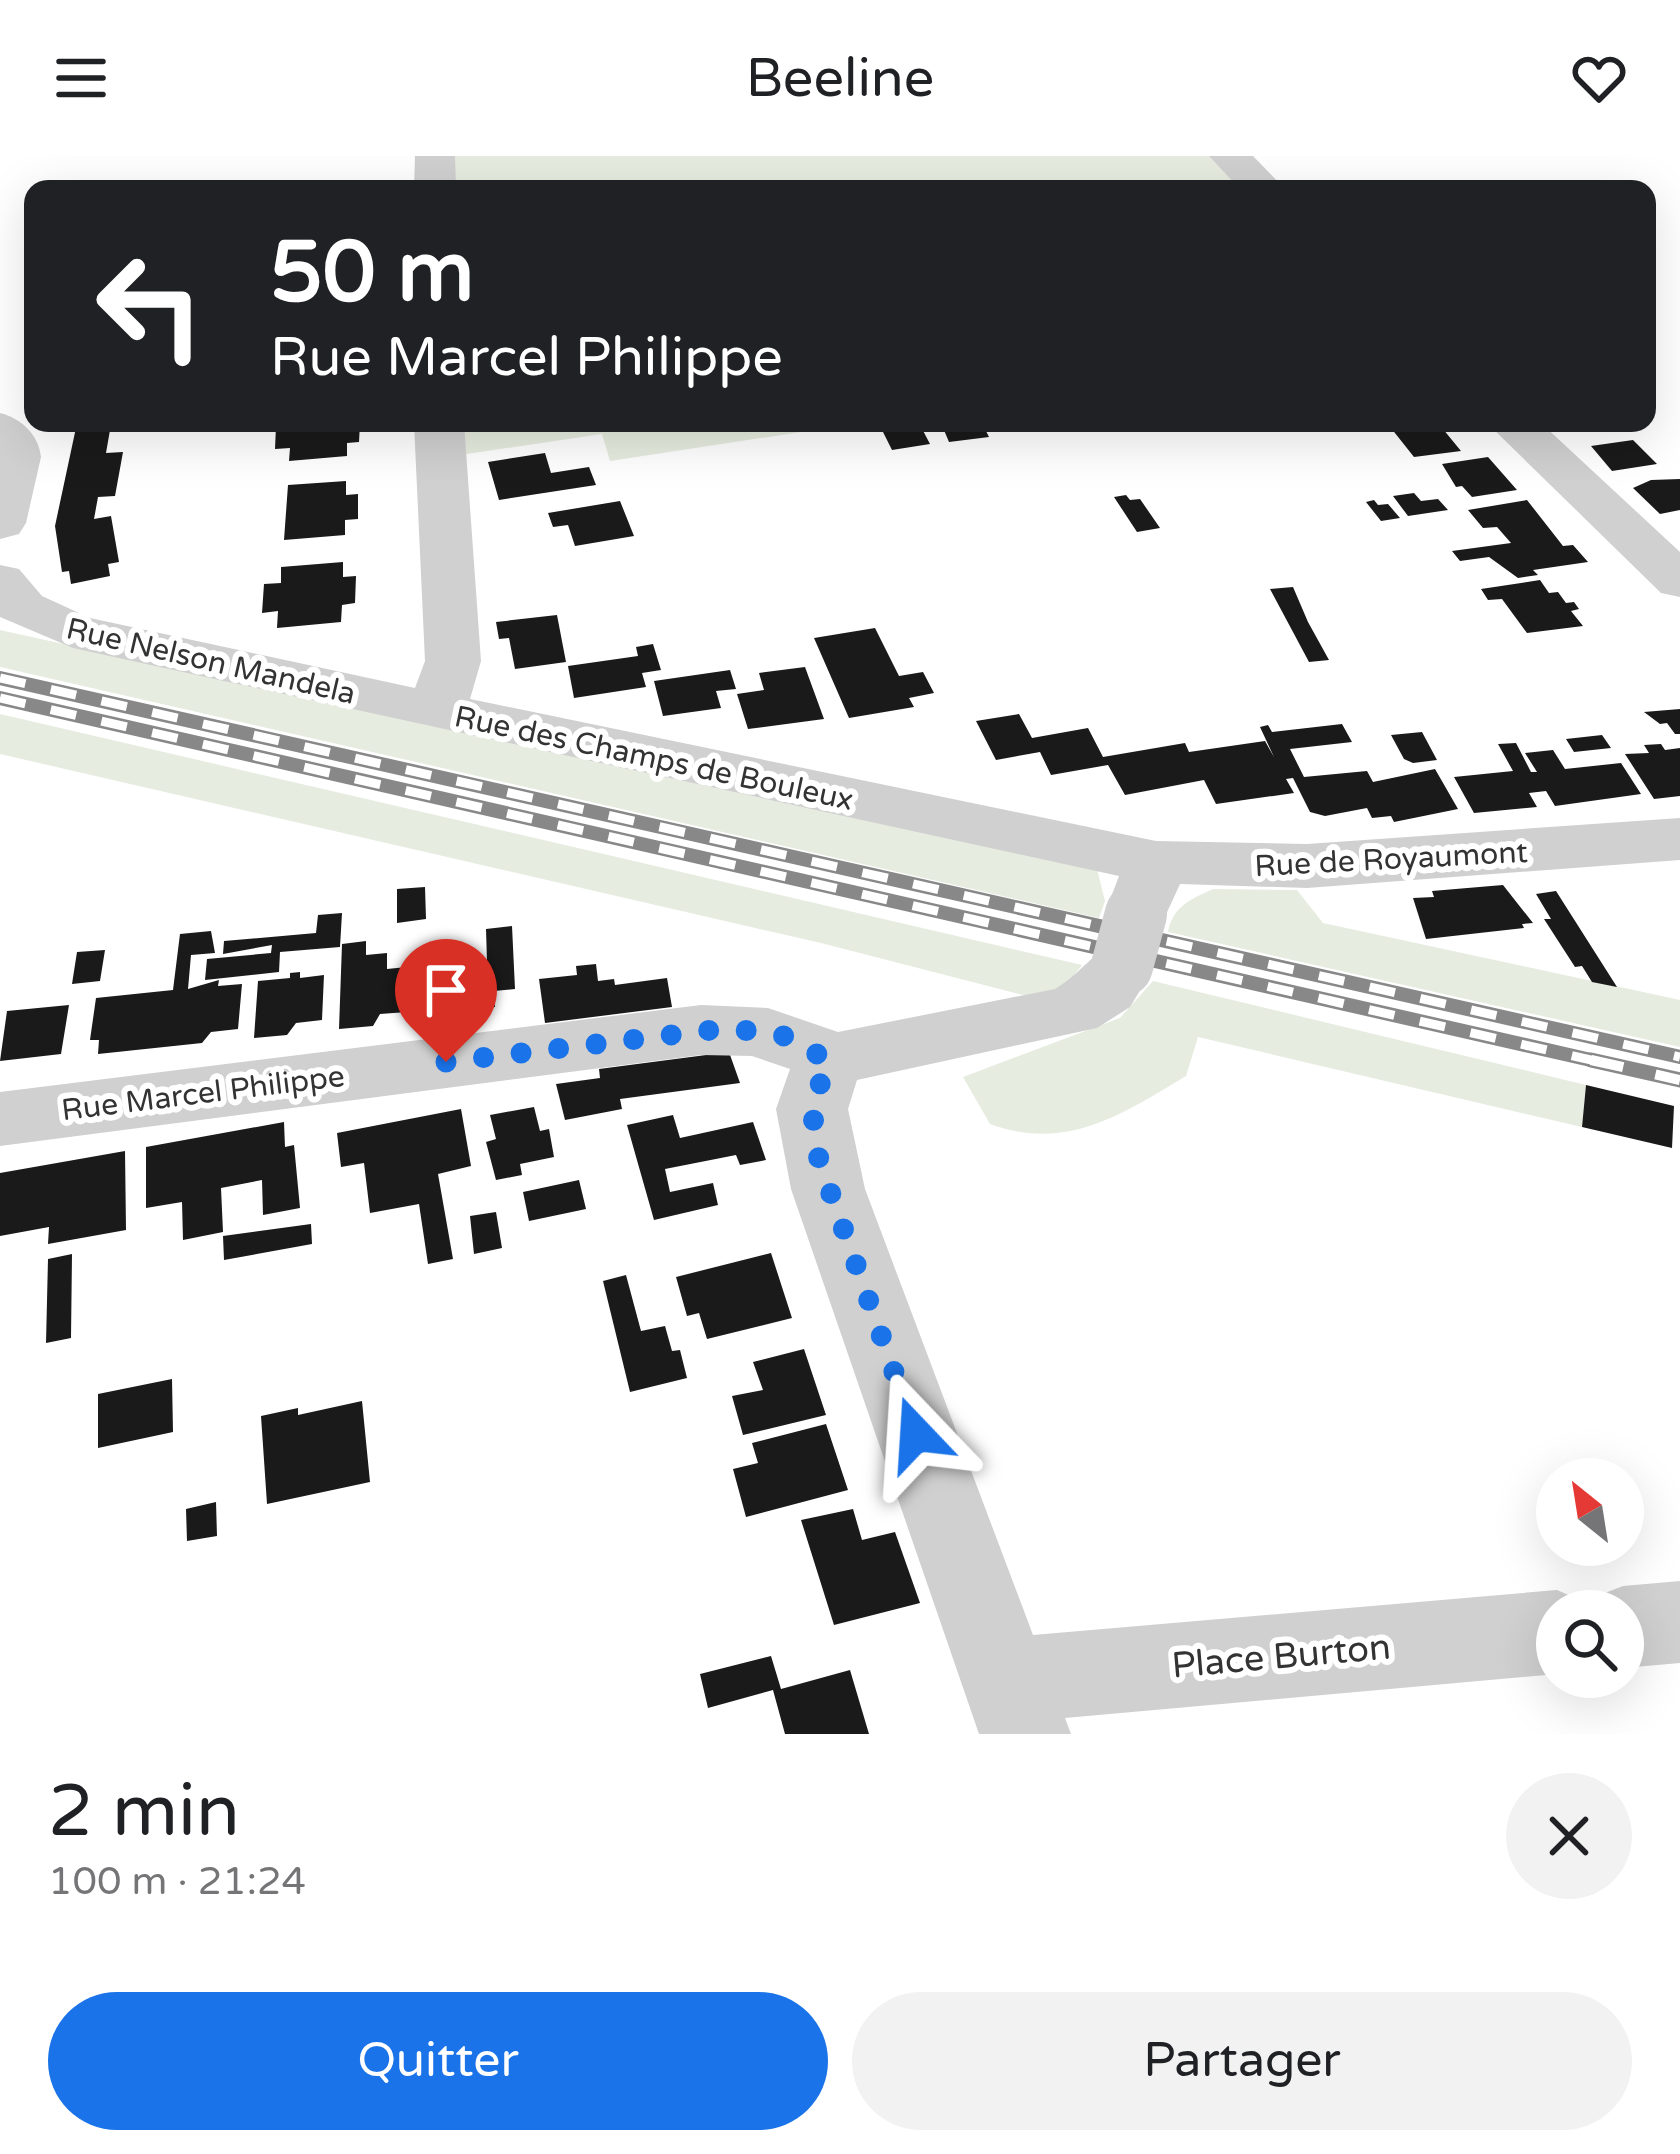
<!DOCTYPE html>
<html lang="fr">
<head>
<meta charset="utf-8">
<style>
  body { margin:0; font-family:"Varela Round",sans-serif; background:#f2f2f2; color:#202124; height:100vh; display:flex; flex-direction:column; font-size:45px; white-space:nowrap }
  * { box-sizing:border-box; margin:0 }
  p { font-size:39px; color:#757577 }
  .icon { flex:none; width:66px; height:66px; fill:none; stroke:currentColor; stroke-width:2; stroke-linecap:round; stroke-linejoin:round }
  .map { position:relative; height:1578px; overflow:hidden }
  .drawer { display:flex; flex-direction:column; background:#fff; flex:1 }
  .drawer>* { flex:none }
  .top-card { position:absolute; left:24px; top:24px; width:1632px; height:252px; border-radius:24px; box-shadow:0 12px 48px #0002; background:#202124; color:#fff; overflow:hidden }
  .needle { width:78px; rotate:330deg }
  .buttons { position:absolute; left:1536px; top:1302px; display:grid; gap:24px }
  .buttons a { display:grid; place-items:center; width:108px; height:108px; border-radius:50%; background:#fff; box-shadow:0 12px 48px #0002; font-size:60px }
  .pin { position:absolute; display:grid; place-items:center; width:102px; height:102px; color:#fff; margin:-123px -51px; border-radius:50% 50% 50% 0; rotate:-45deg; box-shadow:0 0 12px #0007 }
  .pin .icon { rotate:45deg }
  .me { position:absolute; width:132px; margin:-66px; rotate:340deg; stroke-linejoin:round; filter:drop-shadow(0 0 9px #0008) }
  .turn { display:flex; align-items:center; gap:42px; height:252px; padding:0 48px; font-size:54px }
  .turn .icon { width:156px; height:156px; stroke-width:2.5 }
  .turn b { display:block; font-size:84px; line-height:102px }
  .round { display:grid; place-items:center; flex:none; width:126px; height:126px; border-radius:63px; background:#f2f2f2 }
  .headline { display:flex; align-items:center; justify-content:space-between; height:204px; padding:0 48px }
  h1 { font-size:72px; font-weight:600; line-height:90px }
  .button { display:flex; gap:24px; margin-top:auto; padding:24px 48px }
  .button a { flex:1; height:138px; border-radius:72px; background:#1a73e8; color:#fff; font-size:48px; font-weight:600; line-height:138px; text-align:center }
  .button a+a { background:#f2f2f2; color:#202124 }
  header { display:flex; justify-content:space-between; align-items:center; height:156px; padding:0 48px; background:#fff; font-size:54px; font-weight:600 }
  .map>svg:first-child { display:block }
  .green { fill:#e6ecdf }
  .building { fill:#1a1a1a }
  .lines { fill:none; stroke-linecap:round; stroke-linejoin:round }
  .minor { fill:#d0d0d0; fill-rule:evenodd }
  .rail-far1-casing { stroke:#888; stroke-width:14 }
  .rail-casing { stroke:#888; stroke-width:15 }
  .rail-far1 { stroke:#fff; stroke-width:9; stroke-dasharray:26; stroke-linecap:butt }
  .rail { stroke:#fff; stroke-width:10; stroke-dasharray:33; stroke-linecap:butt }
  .minor-bridge { stroke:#d0d0d0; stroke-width:62 }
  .route { stroke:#1a73e8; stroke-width:21; stroke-dasharray:0 37.8 }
  .labels { text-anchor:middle; stroke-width:12; stroke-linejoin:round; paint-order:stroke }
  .street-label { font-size:30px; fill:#333; stroke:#fff }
  .near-street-label { font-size:36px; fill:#333; stroke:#fff }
</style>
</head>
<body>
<header><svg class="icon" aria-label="menu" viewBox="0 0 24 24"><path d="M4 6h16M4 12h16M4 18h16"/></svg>Beeline<svg class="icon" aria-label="heart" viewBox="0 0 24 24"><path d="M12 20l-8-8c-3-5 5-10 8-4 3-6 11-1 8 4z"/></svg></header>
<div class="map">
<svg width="1680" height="1578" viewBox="0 0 1680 1578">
  <rect width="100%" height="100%" fill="#fff"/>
  <path class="green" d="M450,0H1209L1243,33H451Z
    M459,267H860L610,305L602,278L460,299Z
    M0,474L789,648L1068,699L1097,713L1105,745L1099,762L0,511Z
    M0,558L1082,809L1066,830L1031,841L821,787L0,598Z
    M1213,733L1297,734L1323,767L1680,844V891L1168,776C1173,750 1191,743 1213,733Z
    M1153,825L1586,929L1582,971L1198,881L1186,920C1121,959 1066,996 990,968L963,921L1120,862Z"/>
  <path class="building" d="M77,267H128L127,273L110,274L106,297L123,296L115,340L98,341L94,363L111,360L119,406L108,408L110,420L71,428L69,415L62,416L55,370Z
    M291,267H360L359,286L347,287V300L289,305L290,292L275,293L276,270Z
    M919,267L930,288L892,294L880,270Z
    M941,267H982L989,281L949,286Z
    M1387,267H1438L1461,295L1414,301Z
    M1633,284L1657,308L1612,315L1591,290Z
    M545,297L551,317L589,311L596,329L499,344L488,306Z
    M1488,301L1517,334L1472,341L1462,330L1456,331L1442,308Z
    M1680,323V354L1660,358L1633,332L1651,324Z
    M346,325V339L358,338V363L345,364V379L284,384L288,329Z
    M1414,337L1421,345L1438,343L1448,354L1408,360L1393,340Z
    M1126,339L1130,344L1140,343L1160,372L1137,376L1114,341Z
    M1374,344L1378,349L1388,348L1400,362L1381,365L1366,346Z
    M1527,344L1563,390L1573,389L1588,406L1533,414L1538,419L1518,422L1489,401L1460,405L1452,395L1511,387L1497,371L1483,372L1468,354Z
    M620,345L634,380L575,390L568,369L553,371L548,357Z
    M343,406V421L356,420L355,447L342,449L341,466L277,472L278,455L262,457L264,428L281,427V411Z
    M1540,424L1549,437L1558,436L1566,447L1574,446L1579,453L1571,455L1583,470L1527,477L1502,443L1488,444L1481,433Z
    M1293,431L1308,466L1329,504L1309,506L1270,433Z
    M557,459L566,506L515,513L509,482L499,483L496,466Z
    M875,472L899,520L923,516L934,537L909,542L914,551L849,562L814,482Z
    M653,488L661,514L642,517L646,531L574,542L568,510L638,500L636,491Z
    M805,511L824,563L748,573L737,538L764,534L759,517Z
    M730,514L736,533L716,535L721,552L663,560L654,525Z
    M1680,553V578H1675L1667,567L1660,568L1644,556Z
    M1019,558L1032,582L1088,572L1103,601L1185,587L1189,596L1265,585L1274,601L1260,571L1268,569L1272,576L1342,568L1352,586L1290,593L1304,621L1367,615L1373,626L1435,613L1458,653L1394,666L1391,660L1372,662L1367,652L1325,660L1310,656L1293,622L1286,623L1294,637L1216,648L1204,624L1125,639L1108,609L1051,619L1040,596L996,604L976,565Z
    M1422,576L1437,604L1413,607L1404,603L1391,579Z
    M1602,579L1611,592L1574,596L1566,583Z
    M1516,587L1531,616H1537L1525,597L1553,594L1565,613L1621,607L1641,638L1555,650L1546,635L1529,637L1537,651L1474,657L1454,621L1513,615L1498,588Z
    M1661,588L1665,594L1680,592V640L1654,643L1625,598L1649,597L1644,589Z
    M1503,729L1533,767L1522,768L1524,772L1426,783L1413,742L1434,741L1432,735Z
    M425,731L426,763L397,767V733Z
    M1556,735L1617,831L1592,826L1582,810L1575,811L1544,763H1551L1536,738Z
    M342,757L340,791L280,796L279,816L205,824L207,803L271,797L272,789L223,798L224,785L316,777L318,759Z
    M512,770L515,833L494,835L495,851L426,859V812L487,806L486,773Z
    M211,775L215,797L191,799L188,833L219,824L218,830L242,828L238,873L211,876L202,887L98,898L99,884H90L96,842L173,834L180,778Z
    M366,785V799L387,797V813L407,811V856L380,858L373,870L339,873L342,788Z
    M105,794L100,825L72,828L77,796Z
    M596,808L598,825L614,823L615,829L667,822L672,851L545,867L539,823L577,819L576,810Z
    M300,816V822L324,819L322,864L296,867L287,879L254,882L258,825L290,822V817Z
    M69,849L61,898L0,905L7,855Z
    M729,896L740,927L620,943L622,953L565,964L556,928L600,922L599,913Z
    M1586,929L1674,950L1672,992L1582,971Z
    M534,951L540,975L549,973L554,1001L520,1008L522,1019L496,1024L486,986L496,983L490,959Z
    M461,953L471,1010L438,1018L453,1103L428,1108L419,1048L370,1057L364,1007L341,1011L337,977Z
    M673,959L680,982L753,966L766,1004L740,1009L736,999L665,1013L670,1036L713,1027L718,1049L654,1064L627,969Z
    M284,966L285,991L294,989L300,1052L263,1059L262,1024L221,1032L223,1076L183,1084L182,1046L146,1052V991Z
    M125,995L126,1074L48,1088L49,1071L0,1080V1017Z
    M579,1024L586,1053L529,1065L523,1036Z
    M496,1056L502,1092L474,1098L470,1060Z
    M311,1068L312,1088L224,1104L223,1080Z
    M771,1097L792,1162L707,1183L699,1157L687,1160L676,1121Z
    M72,1098L71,1182L46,1187L48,1103Z
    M626,1119L641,1175L665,1170L672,1195L680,1194L687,1222L630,1236L603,1125Z
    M804,1193L826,1259L743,1279L732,1240L763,1234L753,1206Z
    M172,1223L173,1276L98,1292V1238Z
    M362,1245L370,1326L267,1348L261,1260L298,1252V1259Z
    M826,1268L848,1334L746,1361L733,1313L758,1307L752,1287Z
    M216,1346L217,1380L187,1385L186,1353Z
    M853,1353L862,1384L895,1376L920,1447L834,1469L801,1364Z
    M771,1500L781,1533L850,1514L869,1578H785L773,1534L708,1552L700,1518Z"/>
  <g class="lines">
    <path class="minor" d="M415,0H455L456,33H414Z
      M1209,0H1253L1285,33H1240Z
      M0,257C21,262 39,279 41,301L26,367L19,378L0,383Z
      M414,267H464L481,505L470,543L1156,685L1307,688L1680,662V704L1307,732L1180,728L1163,765L1140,771L1117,765L1108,749L1119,720L73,492L0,461V409L19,413L42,440L90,462L415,532L425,505Z
      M1487,267H1541L1680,396V441L1661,437Z
      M1122,786L1146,793L1155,810L1130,851L1097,872L857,924L848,953L865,1033L1033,1479L1557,1434L1589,1448L1592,1442L1623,1430L1680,1425V1507L1623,1512V1455H1557V1518L1065,1562L1071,1578H979L791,1033L776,953L790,913L752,900L701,899L0,990V936L701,849L768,852L838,876L1055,833C1085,815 1091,795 1122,786Z"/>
    <g class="rail-far1-casing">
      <path id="rail-far1" d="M0,522L1680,901
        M0,542L1604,907"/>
    </g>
    <g class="rail-casing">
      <path id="rail" d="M1591,904L1680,924"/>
    </g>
    <use href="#rail-far1" class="rail-far1"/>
    <use href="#rail" class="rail"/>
    <path class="minor-bridge" d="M1122,810L1136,758"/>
  </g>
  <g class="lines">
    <path class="route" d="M446,906L729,872L784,880L828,904L812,953L819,1004L916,1278"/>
  </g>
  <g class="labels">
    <g class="street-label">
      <text transform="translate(211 505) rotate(13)" y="10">Rue Nelson Mandela</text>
      <text transform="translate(654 602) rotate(12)" y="10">Rue des Champs de Bouleux</text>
      <text transform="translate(1391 703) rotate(-3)" y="10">Rue de Royaumont</text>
      <text transform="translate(203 937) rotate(-7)" y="10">Rue Marcel Philippe</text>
    </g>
    <g class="near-street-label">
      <text transform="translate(1281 1499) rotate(-5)" y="13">Place Burton</text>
    </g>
  </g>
</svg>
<div class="buttons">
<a><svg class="needle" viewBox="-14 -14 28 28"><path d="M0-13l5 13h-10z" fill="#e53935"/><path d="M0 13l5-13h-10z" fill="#757577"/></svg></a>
<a><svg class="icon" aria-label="search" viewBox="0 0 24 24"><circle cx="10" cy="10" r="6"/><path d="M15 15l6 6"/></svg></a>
</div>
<div class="pin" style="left:446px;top:906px;background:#d93025"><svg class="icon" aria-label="arrive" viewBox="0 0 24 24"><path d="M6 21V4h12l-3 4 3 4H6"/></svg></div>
<svg class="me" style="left:916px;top:1278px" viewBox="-20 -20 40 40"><path d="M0-17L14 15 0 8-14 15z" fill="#1a73e8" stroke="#fff" stroke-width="4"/></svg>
<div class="top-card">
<div class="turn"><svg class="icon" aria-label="left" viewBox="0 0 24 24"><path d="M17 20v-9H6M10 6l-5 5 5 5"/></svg><div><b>50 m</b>Rue Marcel Philippe</div></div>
</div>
</div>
<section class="drawer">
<div class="headline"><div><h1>2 min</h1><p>100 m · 21:24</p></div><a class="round"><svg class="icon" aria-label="close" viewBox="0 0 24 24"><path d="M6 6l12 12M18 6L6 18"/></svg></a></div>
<div class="button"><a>Quitter</a><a>Partager</a></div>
</section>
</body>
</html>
